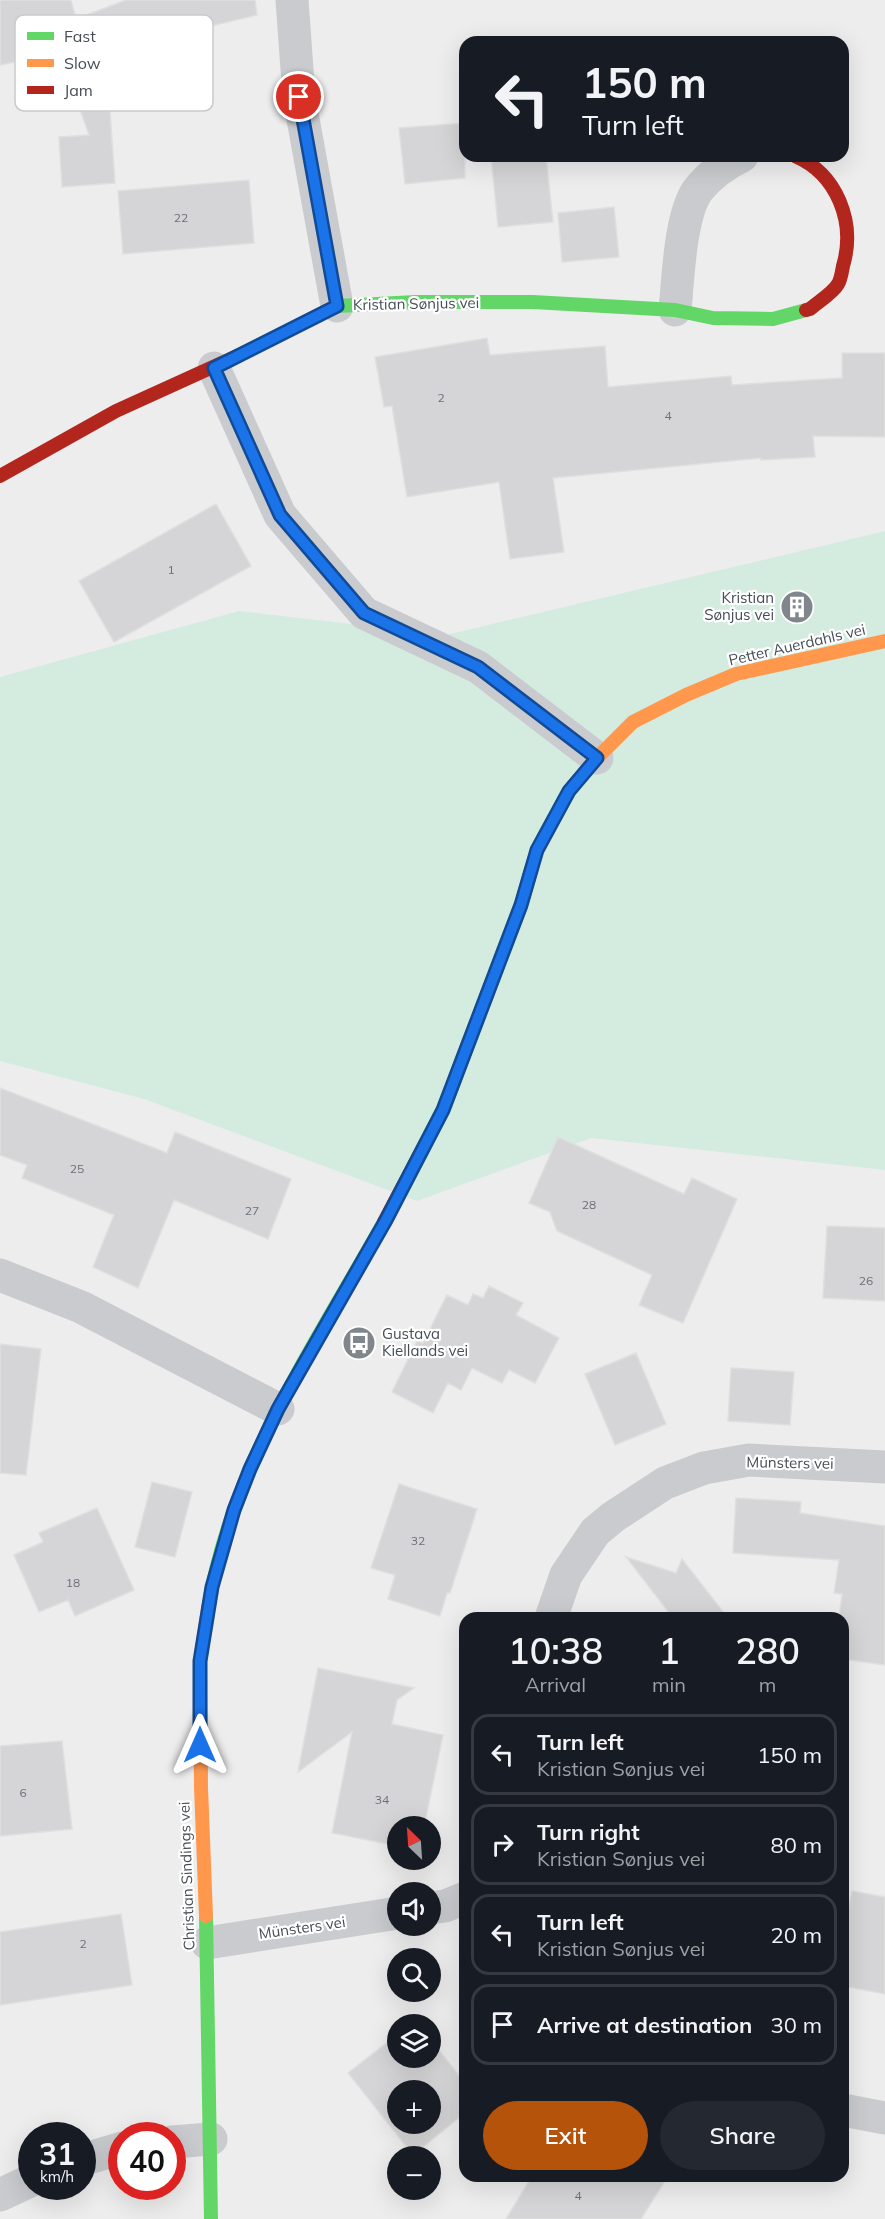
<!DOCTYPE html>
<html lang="en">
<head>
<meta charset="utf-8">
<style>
  body { margin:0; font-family:Mulish,sans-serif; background:#242831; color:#f1f3f6; height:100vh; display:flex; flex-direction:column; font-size:22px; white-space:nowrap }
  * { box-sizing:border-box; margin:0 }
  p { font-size:20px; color:#9ea1a6 }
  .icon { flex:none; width:33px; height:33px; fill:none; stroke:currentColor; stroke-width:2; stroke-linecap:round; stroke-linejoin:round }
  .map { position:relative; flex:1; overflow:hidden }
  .drawer { position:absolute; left:459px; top:1612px; width:390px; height:570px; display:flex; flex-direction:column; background:#171b24; border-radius:18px; box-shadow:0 6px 24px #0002 }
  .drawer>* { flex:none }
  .hud { position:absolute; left:459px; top:36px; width:390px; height:126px; border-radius:18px; box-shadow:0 6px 24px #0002; background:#171b24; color:#f1f3f6; overflow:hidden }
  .needle { width:39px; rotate:335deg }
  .controls { position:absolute; left:387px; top:1816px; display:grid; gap:12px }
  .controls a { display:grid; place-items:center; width:54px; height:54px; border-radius:50%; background:#171b24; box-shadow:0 6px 24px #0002; font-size:30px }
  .speed { position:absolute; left:18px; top:2122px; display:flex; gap:12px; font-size:30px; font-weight:700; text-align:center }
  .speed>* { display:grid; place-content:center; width:78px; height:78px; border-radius:50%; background:#171b24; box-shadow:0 6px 24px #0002; line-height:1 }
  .speed small { font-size:15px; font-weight:400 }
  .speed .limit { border:9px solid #d22; background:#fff; color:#111 }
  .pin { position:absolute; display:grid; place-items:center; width:51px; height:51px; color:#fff; margin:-26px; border:3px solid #fff; border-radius:50%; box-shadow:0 2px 6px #0007 }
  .me { position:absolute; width:66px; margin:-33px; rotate:0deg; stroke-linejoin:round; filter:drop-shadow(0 0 4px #0008) }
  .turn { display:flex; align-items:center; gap:21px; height:126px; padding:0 24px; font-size:27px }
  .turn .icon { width:78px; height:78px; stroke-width:2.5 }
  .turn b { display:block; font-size:42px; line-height:51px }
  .eta { display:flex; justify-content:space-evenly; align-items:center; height:102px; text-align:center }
  .eta b { font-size:36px; font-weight:600; line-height:42px }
  .button { display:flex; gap:12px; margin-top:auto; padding:12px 24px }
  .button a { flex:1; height:69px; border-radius:36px; background:#b45309; color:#fff; font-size:24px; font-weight:600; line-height:69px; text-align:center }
  .button a+a { background:#242831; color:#f1f3f6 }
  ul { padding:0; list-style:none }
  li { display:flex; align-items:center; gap:18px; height:81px; margin:0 12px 9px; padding:0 12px; border:3px solid #363941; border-radius:18px }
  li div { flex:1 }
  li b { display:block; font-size:22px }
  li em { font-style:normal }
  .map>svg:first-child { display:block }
  .green { fill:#d4ebe0 }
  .building { fill:#d5d5d7; stroke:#dfdfe0; stroke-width:1.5; fill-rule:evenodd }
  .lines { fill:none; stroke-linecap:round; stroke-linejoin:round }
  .street { stroke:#c9cbce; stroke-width:33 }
  .fast { stroke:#63d668; stroke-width:14 }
  .slow { stroke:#ff974d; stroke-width:14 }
  .jam { stroke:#b3261e; stroke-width:14 }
  .route-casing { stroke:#114b97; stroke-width:15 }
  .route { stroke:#1a73e8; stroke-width:10 }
  .labels { text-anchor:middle; stroke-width:4.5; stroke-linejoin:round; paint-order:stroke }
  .number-label { font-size:12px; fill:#6b7078 }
  .street-label { font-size:15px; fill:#464d57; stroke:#fff }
  .poi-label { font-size:15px; fill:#464d57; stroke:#fff; text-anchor:end }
  .key { fill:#fff; stroke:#c8cacd; stroke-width:1.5 }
  .key-label { font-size:16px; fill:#464d57 }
</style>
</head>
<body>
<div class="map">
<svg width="885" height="2219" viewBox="0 0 885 2219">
  <rect width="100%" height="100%" fill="#eeeded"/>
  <path class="green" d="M885,531V1170L591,1138L417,1201L144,1099L0,1061V677L239,611L446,635Z"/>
  <path class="building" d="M0,0H71L76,19L126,0H255L257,15L120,48L130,73L108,82L115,183L62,187L59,137L89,135L60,53L0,65Z
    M465,123V178L405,184L399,128Z
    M491,156H546L553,222L498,227Z
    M249,180L254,243L123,254L118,191Z
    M614,207L619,257L562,262L558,213Z
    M487,338L490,355L605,346L608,387L731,376L732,385L842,378V353H885V437L813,436L815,457L761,460V458L553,478L564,552L510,559L499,482L407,497L392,406L384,407L375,357Z
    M216,504L251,566L114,642L79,581Z
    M0,1088L167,1153L175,1132L291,1179L268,1239L174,1200L138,1288L93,1267L114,1215L22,1178L27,1165L0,1155Z
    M558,1137L684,1194L692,1178L737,1199L683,1323L639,1305L652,1275L557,1231L550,1212L529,1203Z
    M827,1226L885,1228V1301L823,1298Z
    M489,1286L523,1303L516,1315L559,1338L535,1383L509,1370L502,1383L472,1368L461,1390L448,1383L433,1413L392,1392L417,1341L423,1343L447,1295L468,1305L473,1294L483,1298Z
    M0,1344L41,1349L26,1475L0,1473Z
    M636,1353L666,1424L615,1445L585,1374Z
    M731,1368L794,1372L790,1425L728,1421Z
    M152,1482L192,1492L175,1557L135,1547Z
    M399,1484L477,1509L450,1593H447L440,1616L388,1599L395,1575L371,1568Z
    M736,1498L801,1502L800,1513L885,1526V1665L843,1659V1618H839L842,1594L834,1593L839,1560L733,1553Z
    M97,1508L134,1590L75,1616L68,1600L39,1612L14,1555L43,1542L39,1533Z
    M626,1557L676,1573L682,1559L728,1618H673Z
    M318,1668L414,1688L397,1700L392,1724L443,1735L424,1827H398V1846L332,1833L352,1732L298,1772Z
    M62,1741L72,1829L0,1836V1746Z
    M852,1891L885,1897V1994L843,1986V1936Z
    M121,1914L132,1985L0,2005V1932Z
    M398,2034V2058H430V2039L465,2083V2113L413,2155L348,2073ZM398,2091H430V2124H398Z
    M532,2176H668L641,2219H506Z"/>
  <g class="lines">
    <path class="street" d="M292,0L299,97L337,306
      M675,310C678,280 680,214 698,190C710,175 725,164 742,156
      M214,368L280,515L364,613L478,667L597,758
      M0,1275L81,1307L278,1409
      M551,1618L566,1575L595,1532L613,1517L665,1483L704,1468L749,1460L885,1467
      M430,1908L445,1906L465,1898
      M207,1943L398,1913
      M843,2110L885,2118
      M172,2142L211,2139
      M82,2160L122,2148
      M0,2195L32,2180"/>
    <path class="fast" d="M237,356L337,306L416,302H533L675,310L713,318L773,319L806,310
      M208,1609C231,1467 315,1345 384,1222
      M206,1916L211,2219"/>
    <path class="slow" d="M532,867L537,851L569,791L597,758L633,722L686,695L736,674L885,641
      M206,1916L201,1787L200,1661L208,1609"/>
    <path class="jam" d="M795,156C837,174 856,222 843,266C842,271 841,279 838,284C833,293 818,302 810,309L806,310
      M0,476L116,411L237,356
      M384,1222L443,1110L521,905L532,867"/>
  </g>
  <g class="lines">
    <g class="route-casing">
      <path id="route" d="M200,1745V1661L212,1587L234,1510L250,1469L278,1409L386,1220L443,1110L521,905L537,850L569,791L597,758L478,667L364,613L280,515L214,368L337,306L299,97"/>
    </g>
    <use href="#route" class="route"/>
  </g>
  <defs>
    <g id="building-disc" transform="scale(1.725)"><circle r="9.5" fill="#81858c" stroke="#fff"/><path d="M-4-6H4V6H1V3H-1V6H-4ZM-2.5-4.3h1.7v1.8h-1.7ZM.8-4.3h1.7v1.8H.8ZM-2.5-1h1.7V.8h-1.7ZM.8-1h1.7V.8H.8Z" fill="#fff"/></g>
    <g id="bus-disc" transform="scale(1.725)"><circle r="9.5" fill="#81858c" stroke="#fff"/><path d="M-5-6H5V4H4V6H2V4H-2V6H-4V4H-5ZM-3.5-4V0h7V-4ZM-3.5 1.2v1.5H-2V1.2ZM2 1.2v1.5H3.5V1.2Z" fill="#fff"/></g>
  </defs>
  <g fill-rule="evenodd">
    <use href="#building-disc" x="797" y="607"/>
    <use href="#bus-disc" x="359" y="1343"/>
  </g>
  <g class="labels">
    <g class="number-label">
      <text x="181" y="222">22</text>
      <text x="441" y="402">2</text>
      <text x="668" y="420">4</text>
      <text x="171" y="574">1</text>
      <text x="77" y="1173">25</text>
      <text x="589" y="1209">28</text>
      <text x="252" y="1215">27</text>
      <text x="866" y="1285">26</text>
      <text x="418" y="1545">32</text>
      <text x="73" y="1587">18</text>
      <text x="23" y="1797">6</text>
      <text x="382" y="1804">34</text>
      <text x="83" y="1948">2</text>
      <text x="578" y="2200">4</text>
    </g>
    <g class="street-label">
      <text transform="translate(416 304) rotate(-1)" y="5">Kristian Sønjus vei</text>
      <text transform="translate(797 645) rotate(-13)" y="5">Petter Auerdahls vei</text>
      <text transform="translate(790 1463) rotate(1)" y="5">Münsters vei</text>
      <text transform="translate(187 1876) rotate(-92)" y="5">Christian Sindings vei</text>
      <text transform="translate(302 1928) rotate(-8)" y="5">Münsters vei</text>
    </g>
    <g class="poi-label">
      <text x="774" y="603">Kristian<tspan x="774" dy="17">Sønjus vei</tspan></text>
      <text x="382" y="1339" text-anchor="start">Gustava<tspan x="382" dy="17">Kiellands vei</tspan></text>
    </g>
  </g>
  <rect x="15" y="15" width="198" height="96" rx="9" class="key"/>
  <rect x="27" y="32" width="27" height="8" fill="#63d668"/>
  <rect x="27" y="59" width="27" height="8" fill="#ff974d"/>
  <rect x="27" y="86" width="27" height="8" fill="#b3261e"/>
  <g class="key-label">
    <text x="64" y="42">Fast</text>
    <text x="64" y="69">Slow</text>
    <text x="64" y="96">Jam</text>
  </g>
</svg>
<div class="controls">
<a><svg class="needle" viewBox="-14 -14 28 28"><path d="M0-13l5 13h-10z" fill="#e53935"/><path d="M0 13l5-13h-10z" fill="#9ea1a6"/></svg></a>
<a><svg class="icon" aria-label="sound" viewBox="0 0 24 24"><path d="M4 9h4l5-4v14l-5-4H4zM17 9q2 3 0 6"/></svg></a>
<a><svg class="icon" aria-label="search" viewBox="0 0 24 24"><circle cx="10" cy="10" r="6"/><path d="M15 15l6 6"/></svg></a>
<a><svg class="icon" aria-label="layers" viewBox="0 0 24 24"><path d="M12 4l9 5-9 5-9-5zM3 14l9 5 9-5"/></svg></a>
<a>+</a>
<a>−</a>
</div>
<div class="speed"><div>31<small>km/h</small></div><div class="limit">40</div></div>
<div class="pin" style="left:299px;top:97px;background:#d93025"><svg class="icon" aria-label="arrive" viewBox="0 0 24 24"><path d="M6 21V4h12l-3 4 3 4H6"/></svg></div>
<svg class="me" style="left:200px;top:1745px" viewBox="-20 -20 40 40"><path d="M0-17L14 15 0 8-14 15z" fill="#1a73e8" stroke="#fff" stroke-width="4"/></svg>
<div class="hud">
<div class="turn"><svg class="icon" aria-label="left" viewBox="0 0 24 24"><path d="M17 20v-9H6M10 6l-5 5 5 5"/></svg><div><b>150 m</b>Turn left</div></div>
</div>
<section class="drawer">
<div class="eta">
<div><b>10:38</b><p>Arrival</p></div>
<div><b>1</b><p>min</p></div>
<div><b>280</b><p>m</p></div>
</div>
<ul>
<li><svg class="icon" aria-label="left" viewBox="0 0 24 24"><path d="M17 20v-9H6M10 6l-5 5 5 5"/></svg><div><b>Turn left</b><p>Kristian Sønjus vei</p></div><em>150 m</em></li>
<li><svg class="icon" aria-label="right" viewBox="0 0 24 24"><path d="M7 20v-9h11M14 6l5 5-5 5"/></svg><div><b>Turn right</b><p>Kristian Sønjus vei</p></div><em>80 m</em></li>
<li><svg class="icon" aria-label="left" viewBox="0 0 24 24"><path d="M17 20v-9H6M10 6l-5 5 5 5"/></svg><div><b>Turn left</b><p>Kristian Sønjus vei</p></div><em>20 m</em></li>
<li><svg class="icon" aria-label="arrive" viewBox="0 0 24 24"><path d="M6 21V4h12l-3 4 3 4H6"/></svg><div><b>Arrive at destination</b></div><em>30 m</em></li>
</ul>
<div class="button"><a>Exit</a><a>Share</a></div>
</section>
</div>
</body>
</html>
